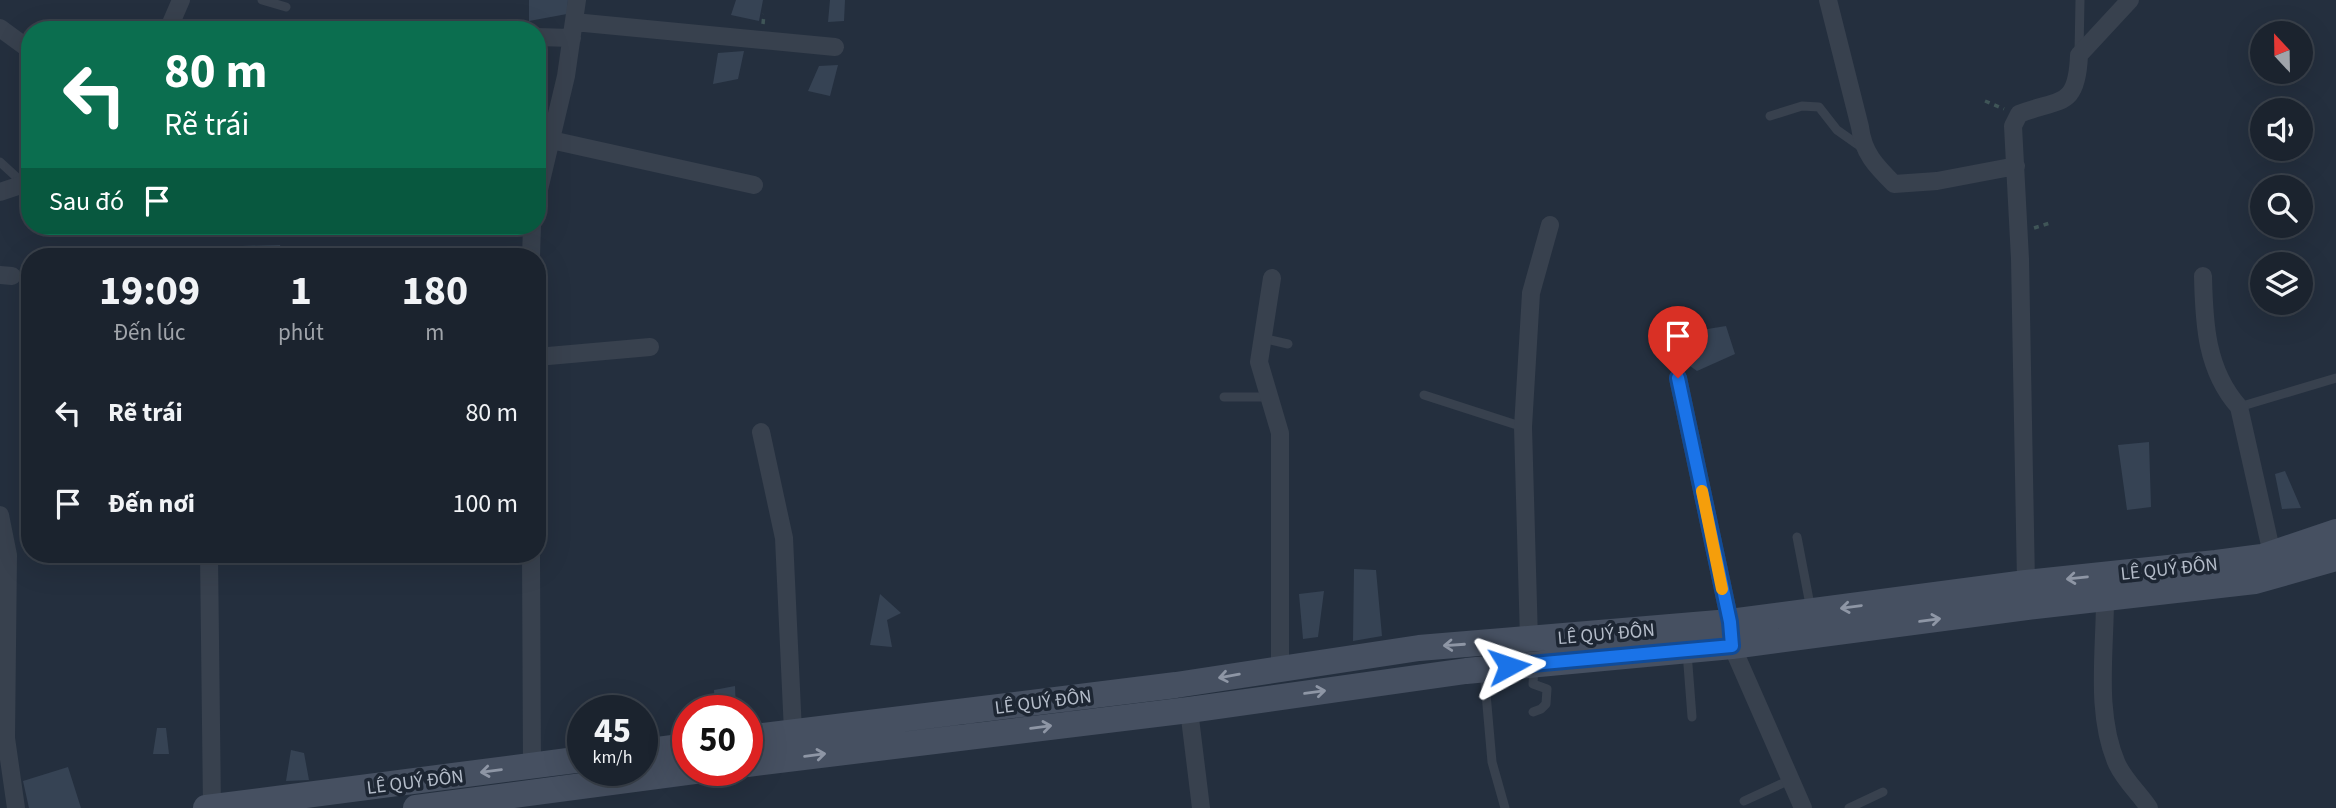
<!DOCTYPE html>
<html lang="vi">
<head>
<meta charset="utf-8">
<style>
  body { margin:0; font-family:"Source Sans 3",sans-serif; background:#282f3a; color:#f1f3f6; height:100vh; display:flex; flex-direction:column; font-size:26px; white-space:nowrap }
  * { box-sizing:border-box; margin:0 }
  p { font-size:23px; color:#a0a4aa }
  .icon { flex:none; width:38px; height:38px; fill:none; stroke:currentColor; stroke-width:2; stroke-linecap:round; stroke-linejoin:round }
  .map { position:relative; flex:1; overflow:hidden }
  .side { position:absolute; left:21px; top:248px; width:525px; height:315px; display:flex; flex-direction:column; background:#1b232e; border-radius:28px; box-shadow:0 7px 28px #0002,0 0 0 2px #39404a }
  .side>* { flex:none }
  .top-card { position:absolute; left:21px; top:21px; width:525px; height:214px; border-radius:28px; box-shadow:0 7px 28px #0002,0 0 0 2px #39404a; background:#0b6e4f; color:#fff; overflow:hidden }
  .needle { width:46px; rotate:338deg }
  .controls { position:absolute; left:2250px; top:21px; display:grid; gap:14px }
  .controls a { display:grid; place-items:center; width:63px; height:63px; border-radius:50%; background:#1b232e; box-shadow:0 7px 28px #0002,0 0 0 2px #39404a; font-size:35px }
  .speed { position:absolute; left:567px; top:695px; display:flex; gap:14px; font-size:35px; font-weight:700; text-align:center }
  .speed>* { display:grid; place-content:center; width:91px; height:91px; border-radius:50%; background:#1b232e; box-shadow:0 7px 28px #0002,0 0 0 2px #39404a; line-height:1 }
  .speed small { font-size:18px; font-weight:400 }
  .speed .limit { border:10px solid #d22; background:#fff; color:#111 }
  .pin { position:absolute; display:grid; place-items:center; width:60px; height:60px; color:#fff; margin:-72px -30px; border-radius:50% 50% 50% 0; rotate:-45deg; box-shadow:0 0 7px #0007 }
  .pin .icon { rotate:45deg }
  .me { position:absolute; width:77px; margin:-38px; rotate:85deg; stroke-linejoin:round; filter:drop-shadow(0 0 5px #0008) }
  .turn { display:flex; align-items:center; gap:24px; height:147px; padding:0 28px; font-size:32px }
  .turn .icon { width:91px; height:91px; stroke-width:2.5 }
  .turn b { display:block; font-size:49px; line-height:60px }
  .then { display:flex; align-items:center; height:66px; padding:0 28px; background:#0003; gap:14px; font-size:26px }
  .eta { display:flex; justify-content:space-evenly; align-items:center; height:119px; text-align:center }
  .eta b { font-size:42px; font-weight:700; line-height:49px }
  ul { padding:0; list-style:none }
  li { display:flex; align-items:center; gap:21px; height:91px; padding:0 28px }
  li div { flex:1 }
  li b { display:block; font-size:26px }
  li em { font-style:normal }
  .map>svg:first-child { display:block }
  .building { fill:#364354 }
  .lines { fill:none; stroke-linecap:round; stroke-linejoin:round }
  .path { stroke:#3f5557; stroke-width:3.5; stroke-dasharray:5 5; stroke-linecap:butt }
  .lane { stroke:#38414e; stroke-width:9 }
  .street { stroke:#38414e; stroke-width:18 }
  .secondary { stroke:#465061; stroke-width:26 }
  .oneway { stroke:#8e96a5 }
  .route-casing { stroke:#114b97; stroke-width:18 }
  .route { stroke:#1a73e8; stroke-width:12 }
  .slow { stroke:#f59e0b; stroke-width:12 }
  .labels { text-anchor:middle; stroke-width:7; stroke-linejoin:round; paint-order:stroke }
  .street-label { font-size:19px; fill:#b4bcc9; stroke:#1d2633 }
</style>
</head>
<body>
<div class="map">
<svg width="2336" height="808" viewBox="0 0 2336 808">
  <rect width="100%" height="100%" fill="#242f3e"/>
  <path class="building" d="M529,0H568L567,14L529,21Z
    M736,0H763L759,21L731,15Z
    M830,0H845L844,21L828,22Z
    M744,51L738,79L713,84L718,53Z
    M838,65L830,96L808,91L819,66Z
    M280,245L284,257H239L241,246Z
    M1726,326L1735,354L1697,371L1676,356L1689,332Z
    M2149,442L2151,507L2127,510L2118,445Z
    M2285,471L2301,508L2282,509L2275,474Z
    M1354,569L1376,570L1382,636L1353,641Z
    M1324,591L1318,637L1303,639L1299,594Z
    M880,594L901,613L887,620L892,647L870,645Z
    M735,686L736,710H715L714,690Z
    M157,728H166L169,754H153Z
    M291,750L304,753L309,780L286,781Z
    M68,767L81,808H29L23,781Z"/>
  <g class="lines">
    <path class="path" d="M763,24L764,14
      M1985,101L2004,109
      M2034,228L2050,223"/>
    <path class="lane" d="M262,0L286,7
      M2079,53L2080,0
      M1770,116L1802,106L1819,107L1837,130L1864,149
      M0,162L24,184
      M1262,338L1288,344
      M1424,395L1523,427
      M1224,397H1270
      M2239,407L2336,378
      M1797,537L1811,610
      M1687,652L1692,717
      M1484,671L1492,762L1505,808
      M1533,712L1541,709L1546,704L1547,689L1533,684L1534,666
      M1744,801L1792,779
      M1849,808L1883,792"/>
    <path class="street" d="M1828,0L1860,127C1863,153 1876,166 1894,184L1937,181L2016,166
      M574,22L835,47
      M0,28L30,50
      M168,30L181,0
      M537,37L572,38
      M551,140L754,185
      M0,192L30,182
      M537,198L566,76L577,0
      M531,257L532,226
      M0,275L12,276
      M2203,276C2204,323 2206,370 2239,407L2272,554
      M1272,278L1259,362L1280,433V668
      M537,357L650,347
      M1678,378L1730,622L1732,646L1803,808
      M761,432L784,538L793,732
      M0,515L8,555L6,738L16,808
      M209,555L212,808
      M531,555L532,766
      M2026,583L2020,259L2013,126L2019,114C2060,98 2077,109 2079,55L2130,0
      M2105,599C2105,652 2095,714 2117,764C2125,781 2139,793 2149,808
      M1529,640L1523,427L1531,293L1550,225
      M1189,710L1201,808"/>
    <path class="secondary" d="M747,738L1176,685L1419,648L1730,622L2026,583L2216,563L2262,557L2336,532
      M642,752L688,746
      M747,764L1189,710L1466,671L1732,646L2035,606L2255,581L2336,558
      M206,808L583,759
      M416,808L702,770"/>
  </g>
  <defs><path id="oneway-shaft" d="M-6 0H5M1.5-3L5.5 0L1.5 3" fill="none" stroke-width="1.6" stroke-linecap="round" stroke-linejoin="round" transform="scale(1.75)"/></defs>
  <g class="oneway">
    <use href="#oneway-shaft" transform="translate(2077 578) rotate(174)"/>
    <use href="#oneway-shaft" transform="translate(1851 607) rotate(172)"/>
    <use href="#oneway-shaft" transform="translate(1930 620) rotate(-8)"/>
    <use href="#oneway-shaft" transform="translate(1454 645) rotate(176)"/>
    <use href="#oneway-shaft" transform="translate(1229 676) rotate(170)"/>
    <use href="#oneway-shaft" transform="translate(1315 692) rotate(-8)"/>
    <use href="#oneway-shaft" transform="translate(1041 727) rotate(-7)"/>
    <use href="#oneway-shaft" transform="translate(815 755) rotate(-7)"/>
    <use href="#oneway-shaft" transform="translate(491 771) rotate(173)"/>
  </g>
  <g class="lines">
    <g class="route-casing">
      <path id="route" d="M1509,666L1732,646L1730,622L1678,378"/>
    </g>
    <use href="#route" class="route"/>
    <path class="slow" d="M1702,491L1722,589"/>
  </g>
  <g class="labels">
    <g class="street-label">
      <text transform="translate(2169 568) rotate(-6)" y="7">LÊ QUÝ ĐÔN</text>
      <text transform="translate(1606 633) rotate(-5)" y="7">LÊ QUÝ ĐÔN</text>
      <text transform="translate(1043 701) rotate(-7)" y="7">LÊ QUÝ ĐÔN</text>
      <text transform="translate(415 781) rotate(-7)" y="7">LÊ QUÝ ĐÔN</text>
    </g>
  </g>
</svg>
<div class="controls">
<a><svg class="needle" viewBox="-14 -14 28 28"><path d="M0-13l5 13h-10z" fill="#e53935"/><path d="M0 13l5-13h-10z" fill="#a0a4aa"/></svg></a>
<a><svg class="icon" aria-label="sound" viewBox="0 0 24 24"><path d="M4 9h4l5-4v14l-5-4H4zM17 9q2 3 0 6"/></svg></a>
<a><svg class="icon" aria-label="search" viewBox="0 0 24 24"><circle cx="10" cy="10" r="6"/><path d="M15 15l6 6"/></svg></a>
<a><svg class="icon" aria-label="layers" viewBox="0 0 24 24"><path d="M12 4l9 5-9 5-9-5zM3 14l9 5 9-5"/></svg></a>
</div>
<div class="speed"><div>45<small>km/h</small></div><div class="limit">50</div></div>
<div class="pin" style="left:1678px;top:378px;background:#d93025"><svg class="icon" aria-label="arrive" viewBox="0 0 24 24"><path d="M6 21V4h12l-3 4 3 4H6"/></svg></div>
<svg class="me" style="left:1509px;top:666px" viewBox="-20 -20 40 40"><path d="M0-17L14 15 0 8-14 15z" fill="#1a73e8" stroke="#fff" stroke-width="4"/></svg>
<div class="top-card">
<div class="turn"><svg class="icon" aria-label="left" viewBox="0 0 24 24"><path d="M17 20v-9H6M10 6l-5 5 5 5"/></svg><div><b>80 m</b>Rẽ trái</div></div>
<div class="then">Sau đó<svg class="icon" aria-label="arrive" viewBox="0 0 24 24"><path d="M6 21V4h12l-3 4 3 4H6"/></svg></div>
</div>
<section class="side">
<div class="eta">
<div><b>19:09</b><p>Đến lúc</p></div>
<div><b>1</b><p>phút</p></div>
<div><b>180</b><p>m</p></div>
</div>
<ul>
<li><svg class="icon" aria-label="left" viewBox="0 0 24 24"><path d="M17 20v-9H6M10 6l-5 5 5 5"/></svg><div><b>Rẽ trái</b></div><em>80 m</em></li>
<li><svg class="icon" aria-label="arrive" viewBox="0 0 24 24"><path d="M6 21V4h12l-3 4 3 4H6"/></svg><div><b>Đến nơi</b></div><em>100 m</em></li>
</ul>
</section>
</div>
</body>
</html>
